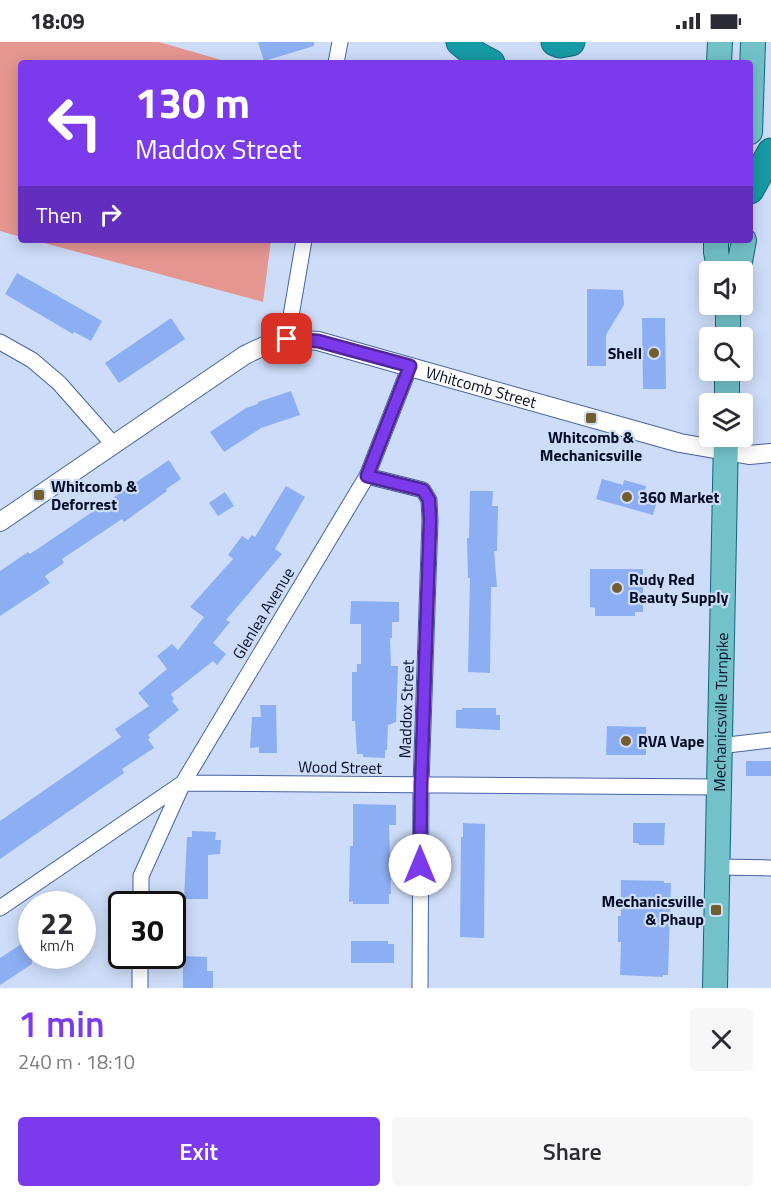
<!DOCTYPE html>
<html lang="en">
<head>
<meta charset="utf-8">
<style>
  body { margin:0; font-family:"Titillium Web",sans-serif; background:#f7f7f7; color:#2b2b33; height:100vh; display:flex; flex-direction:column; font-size:22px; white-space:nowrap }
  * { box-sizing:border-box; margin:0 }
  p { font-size:20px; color:#7c7c81 }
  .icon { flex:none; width:33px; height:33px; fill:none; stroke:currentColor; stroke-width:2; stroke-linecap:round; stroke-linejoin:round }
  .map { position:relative; height:946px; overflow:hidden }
  .side { display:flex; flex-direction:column; background:#fff; flex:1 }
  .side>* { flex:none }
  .top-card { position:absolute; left:18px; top:18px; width:735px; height:183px; border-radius:6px; box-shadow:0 3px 15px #0003; background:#7c3aed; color:#fff; overflow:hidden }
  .fabs { position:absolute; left:699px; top:219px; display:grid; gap:12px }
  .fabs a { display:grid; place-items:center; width:54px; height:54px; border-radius:6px; background:#fff; box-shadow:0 3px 15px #0003; font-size:30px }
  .speed { position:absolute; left:18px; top:849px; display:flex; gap:12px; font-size:30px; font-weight:700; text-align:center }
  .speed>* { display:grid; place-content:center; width:78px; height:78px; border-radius:50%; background:#fff; box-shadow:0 3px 15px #0003; line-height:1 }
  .speed small { font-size:15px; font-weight:400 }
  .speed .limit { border:3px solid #111; border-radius:9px; background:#fff; color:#111 }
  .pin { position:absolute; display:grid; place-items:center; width:51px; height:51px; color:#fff; margin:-26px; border-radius:12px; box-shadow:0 3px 9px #0006 }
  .me { position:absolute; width:66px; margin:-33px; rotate:0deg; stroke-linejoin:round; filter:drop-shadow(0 0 4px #0008) }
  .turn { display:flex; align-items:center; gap:21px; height:126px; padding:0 18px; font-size:27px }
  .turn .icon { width:78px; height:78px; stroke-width:2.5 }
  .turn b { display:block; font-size:42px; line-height:51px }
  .then { display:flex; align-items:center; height:57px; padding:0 18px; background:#0003; gap:12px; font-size:22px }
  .round { display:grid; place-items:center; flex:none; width:63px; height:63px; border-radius:6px; background:#f7f7f7 }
  .summary { display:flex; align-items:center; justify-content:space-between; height:102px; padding:0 18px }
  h1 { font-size:36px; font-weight:600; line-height:45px; color:#7c3aed }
  .primary-button { display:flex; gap:12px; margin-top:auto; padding:12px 18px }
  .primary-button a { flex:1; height:69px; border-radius:6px; background:#7c3aed; color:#fff; font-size:24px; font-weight:600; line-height:69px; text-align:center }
  .primary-button a+a { background:#f7f7f7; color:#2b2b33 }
  .status { display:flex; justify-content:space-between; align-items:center; height:42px; padding:0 30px; background:#fff; direction:ltr }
  .status svg { height:16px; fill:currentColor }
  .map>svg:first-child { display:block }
  .green { fill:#e69691 }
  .building { fill:#8caff4 }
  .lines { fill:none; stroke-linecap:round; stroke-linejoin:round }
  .minor-casing { stroke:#4563a2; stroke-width:17 }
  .tertiary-casing { stroke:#4563a2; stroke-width:20 }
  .primary-casing { stroke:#106878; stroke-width:26 }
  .motorway-casing { stroke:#106878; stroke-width:29 }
  .minor { stroke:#fff; stroke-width:15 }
  .tertiary { stroke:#fff; stroke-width:18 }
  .primary { stroke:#73c2c9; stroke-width:24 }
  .motorway { stroke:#169aa5; stroke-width:27 }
  .route-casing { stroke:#51269a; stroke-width:15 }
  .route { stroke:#7c3aed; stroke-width:10 }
  .poi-dot { fill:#745d2d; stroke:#cddcf8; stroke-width:2 }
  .labels { text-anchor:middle; stroke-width:4.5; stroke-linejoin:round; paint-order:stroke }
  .poi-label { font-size:16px; font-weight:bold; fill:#040c25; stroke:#cddcf8; text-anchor:start }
  .street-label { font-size:16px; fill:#040c25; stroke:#cddcf8 }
</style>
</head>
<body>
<div class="status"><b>18:09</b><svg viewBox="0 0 49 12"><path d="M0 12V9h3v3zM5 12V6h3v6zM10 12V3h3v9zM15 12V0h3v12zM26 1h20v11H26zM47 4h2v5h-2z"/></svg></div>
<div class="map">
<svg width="771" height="946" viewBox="0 0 771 946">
  <rect width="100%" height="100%" fill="#cddcf8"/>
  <path class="green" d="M0,0H159L232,21H21V195L0,189Z
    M33,198H271L263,260Z"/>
  <path class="building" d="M258,0H314V4L264,19Z
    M17,231L102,279L91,299L74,290L73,292L5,252Z
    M587,247L623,248L624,263L606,293V324H587Z
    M171,276L185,297L119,341L105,321Z
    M642,276H665L666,347H643Z
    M291,349L300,373L261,386L224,410L210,390L246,366L258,362V360Z
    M169,418L181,437L166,447L167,449L124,480L122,477L62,517L64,521L45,534L50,541L0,574V529L28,510L30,512Z
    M602,437L623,443L624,438L646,444L645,448L659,452L653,473L596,457Z
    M286,444L305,455L275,507L282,512L226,578L230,580L213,601L226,612L217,623L213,619L171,652L174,657L172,659L179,668L148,693L150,696L148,697L154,706L122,727L124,731L0,817V779L121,695L115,687L149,664L138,651L167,627L157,614L172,602L178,608L204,575L190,565L233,517L228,513L242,494L248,498L252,493L255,495Z
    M470,449H493L492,464H498L497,509H494L497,545H491L490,631L468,630L470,536H468L467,496H469Z
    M225,450L234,464L218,474L209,461Z
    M590,527H643V570H635V574H595V566L590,565Z
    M351,559L399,560V580H392V596H390L391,624H398L396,680L388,683L387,708H385V716L363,715V712H357L355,679H352V630H357V622H361V582H350Z
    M260,663H276L277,711H259V705L250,706L252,675H261Z
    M462,666H496V673H500V688L456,686V668H462Z
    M607,684L646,685V713H606Z
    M746,719H771V734H746Z
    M353,762L396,763V783H389L391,852H389V862H353V859L349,860L350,804H353Z
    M463,781L485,782L484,896L460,895L461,795H463Z
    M633,781H665L664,803H639L638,801H633Z
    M192,789L216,790L215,798H221L220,812L208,813V857H184L187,795H192Z
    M621,838L664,839V841H671L668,933H663V935L620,933L621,900H618V874H621Z
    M32,895V922L0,943V916Z
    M351,899H388V902H394V921H351Z
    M183,914L207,915V929H213V946H183Z"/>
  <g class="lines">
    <g class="minor-casing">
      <path id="minor" d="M336,21L340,0
        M287,297L304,198
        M0,300L32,318L59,341L113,402
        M367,434L423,448L429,458L430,478L421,743L420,946
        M719,704L771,698
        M717,825L771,826
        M141,862V834L183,741L367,434L410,324
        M0,866L183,741L718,745
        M140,946V914"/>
    </g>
    <g class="tertiary-casing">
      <g id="tertiary">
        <path id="s1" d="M0,480L245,313C277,297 282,296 318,299L680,401L749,413L771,411"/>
      </g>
    </g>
    <g class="primary-casing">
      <g id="primary">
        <path d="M719,21L720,0"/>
        <path d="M750,90L753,0"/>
        <path d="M716,198V210L720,230"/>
        <path d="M738,230L744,198"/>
        <path d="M728,262V296"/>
        <path d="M727,362V328"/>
        <path id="s2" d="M715,946L726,394"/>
      </g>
    </g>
    <g class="motorway-casing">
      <path id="motorway" d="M460,0L476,13L491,21
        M555,0L560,2L571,0
        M750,148L771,110"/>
    </g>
    <use href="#minor" class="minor"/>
    <use href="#tertiary" class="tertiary"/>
    <use href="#primary" class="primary"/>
    <use href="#motorway" class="motorway"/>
  </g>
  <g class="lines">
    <g class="route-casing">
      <path id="route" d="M287,297L318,299L410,324L367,434L423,448L429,458L430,478L421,743L420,823"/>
    </g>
    <use href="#route" class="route"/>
  </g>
  <g class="poi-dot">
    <circle cx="654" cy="311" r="6"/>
    <rect x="585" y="370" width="12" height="12" rx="3"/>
    <rect x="33" y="447" width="12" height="12" rx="3"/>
    <circle cx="627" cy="455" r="6"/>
    <circle cx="617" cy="546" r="6"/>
    <circle cx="626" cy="699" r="6"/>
    <rect x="710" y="862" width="12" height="12" rx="3"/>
  </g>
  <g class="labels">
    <g class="poi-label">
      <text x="642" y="317" text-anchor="end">Shell</text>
      <text x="591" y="401" text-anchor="middle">Whitcomb &amp;<tspan x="591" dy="18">Mechanicsville</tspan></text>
      <text x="51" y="450">Whitcomb &amp;<tspan x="51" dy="18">Deforrest</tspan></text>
      <text x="639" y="461">360 Market</text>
      <text x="629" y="543">Rudy Red<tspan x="629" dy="18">Beauty Supply</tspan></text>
      <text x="638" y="705">RVA Vape</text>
      <text x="704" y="865" text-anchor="end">Mechanicsville<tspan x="704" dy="18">&amp; Phaup</tspan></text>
    </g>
    <g class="street-label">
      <text dy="6" stroke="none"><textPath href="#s1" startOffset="542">Whitcomb Street</textPath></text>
      <text transform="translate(263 571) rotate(-59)" y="6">Glenlea Avenue</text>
      <text transform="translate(406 667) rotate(-88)" y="6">Maddox Street</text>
      <text dy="6" stroke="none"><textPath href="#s2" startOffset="276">Mechanicsville Turnpike</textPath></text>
      <text transform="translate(340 725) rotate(1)" y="6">Wood Street</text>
    </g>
  </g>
</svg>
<div class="fabs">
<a><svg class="icon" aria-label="sound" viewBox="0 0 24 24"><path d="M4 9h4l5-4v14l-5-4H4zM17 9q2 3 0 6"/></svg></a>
<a><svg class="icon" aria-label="search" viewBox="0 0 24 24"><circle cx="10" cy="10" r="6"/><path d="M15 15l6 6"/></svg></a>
<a><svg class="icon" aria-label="layers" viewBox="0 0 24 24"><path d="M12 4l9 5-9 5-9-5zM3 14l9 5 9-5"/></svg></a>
</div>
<div class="speed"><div>22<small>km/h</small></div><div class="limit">30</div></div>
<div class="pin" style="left:287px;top:297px;background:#d93025"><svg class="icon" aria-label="arrive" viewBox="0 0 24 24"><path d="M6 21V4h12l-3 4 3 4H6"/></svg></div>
<svg class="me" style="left:420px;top:823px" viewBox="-20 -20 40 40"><circle r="19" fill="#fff"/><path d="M0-13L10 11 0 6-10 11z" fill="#7c3aed"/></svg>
<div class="top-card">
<div class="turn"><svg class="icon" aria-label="left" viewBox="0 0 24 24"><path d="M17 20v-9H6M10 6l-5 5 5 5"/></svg><div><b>130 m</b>Maddox Street</div></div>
<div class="then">Then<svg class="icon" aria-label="right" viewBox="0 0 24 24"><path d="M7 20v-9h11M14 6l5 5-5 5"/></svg></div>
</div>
</div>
<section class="side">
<div class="summary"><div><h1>1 min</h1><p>240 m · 18:10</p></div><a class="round"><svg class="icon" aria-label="close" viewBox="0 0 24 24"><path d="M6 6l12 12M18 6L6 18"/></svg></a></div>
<div class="primary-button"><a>Exit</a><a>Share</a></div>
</section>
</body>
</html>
